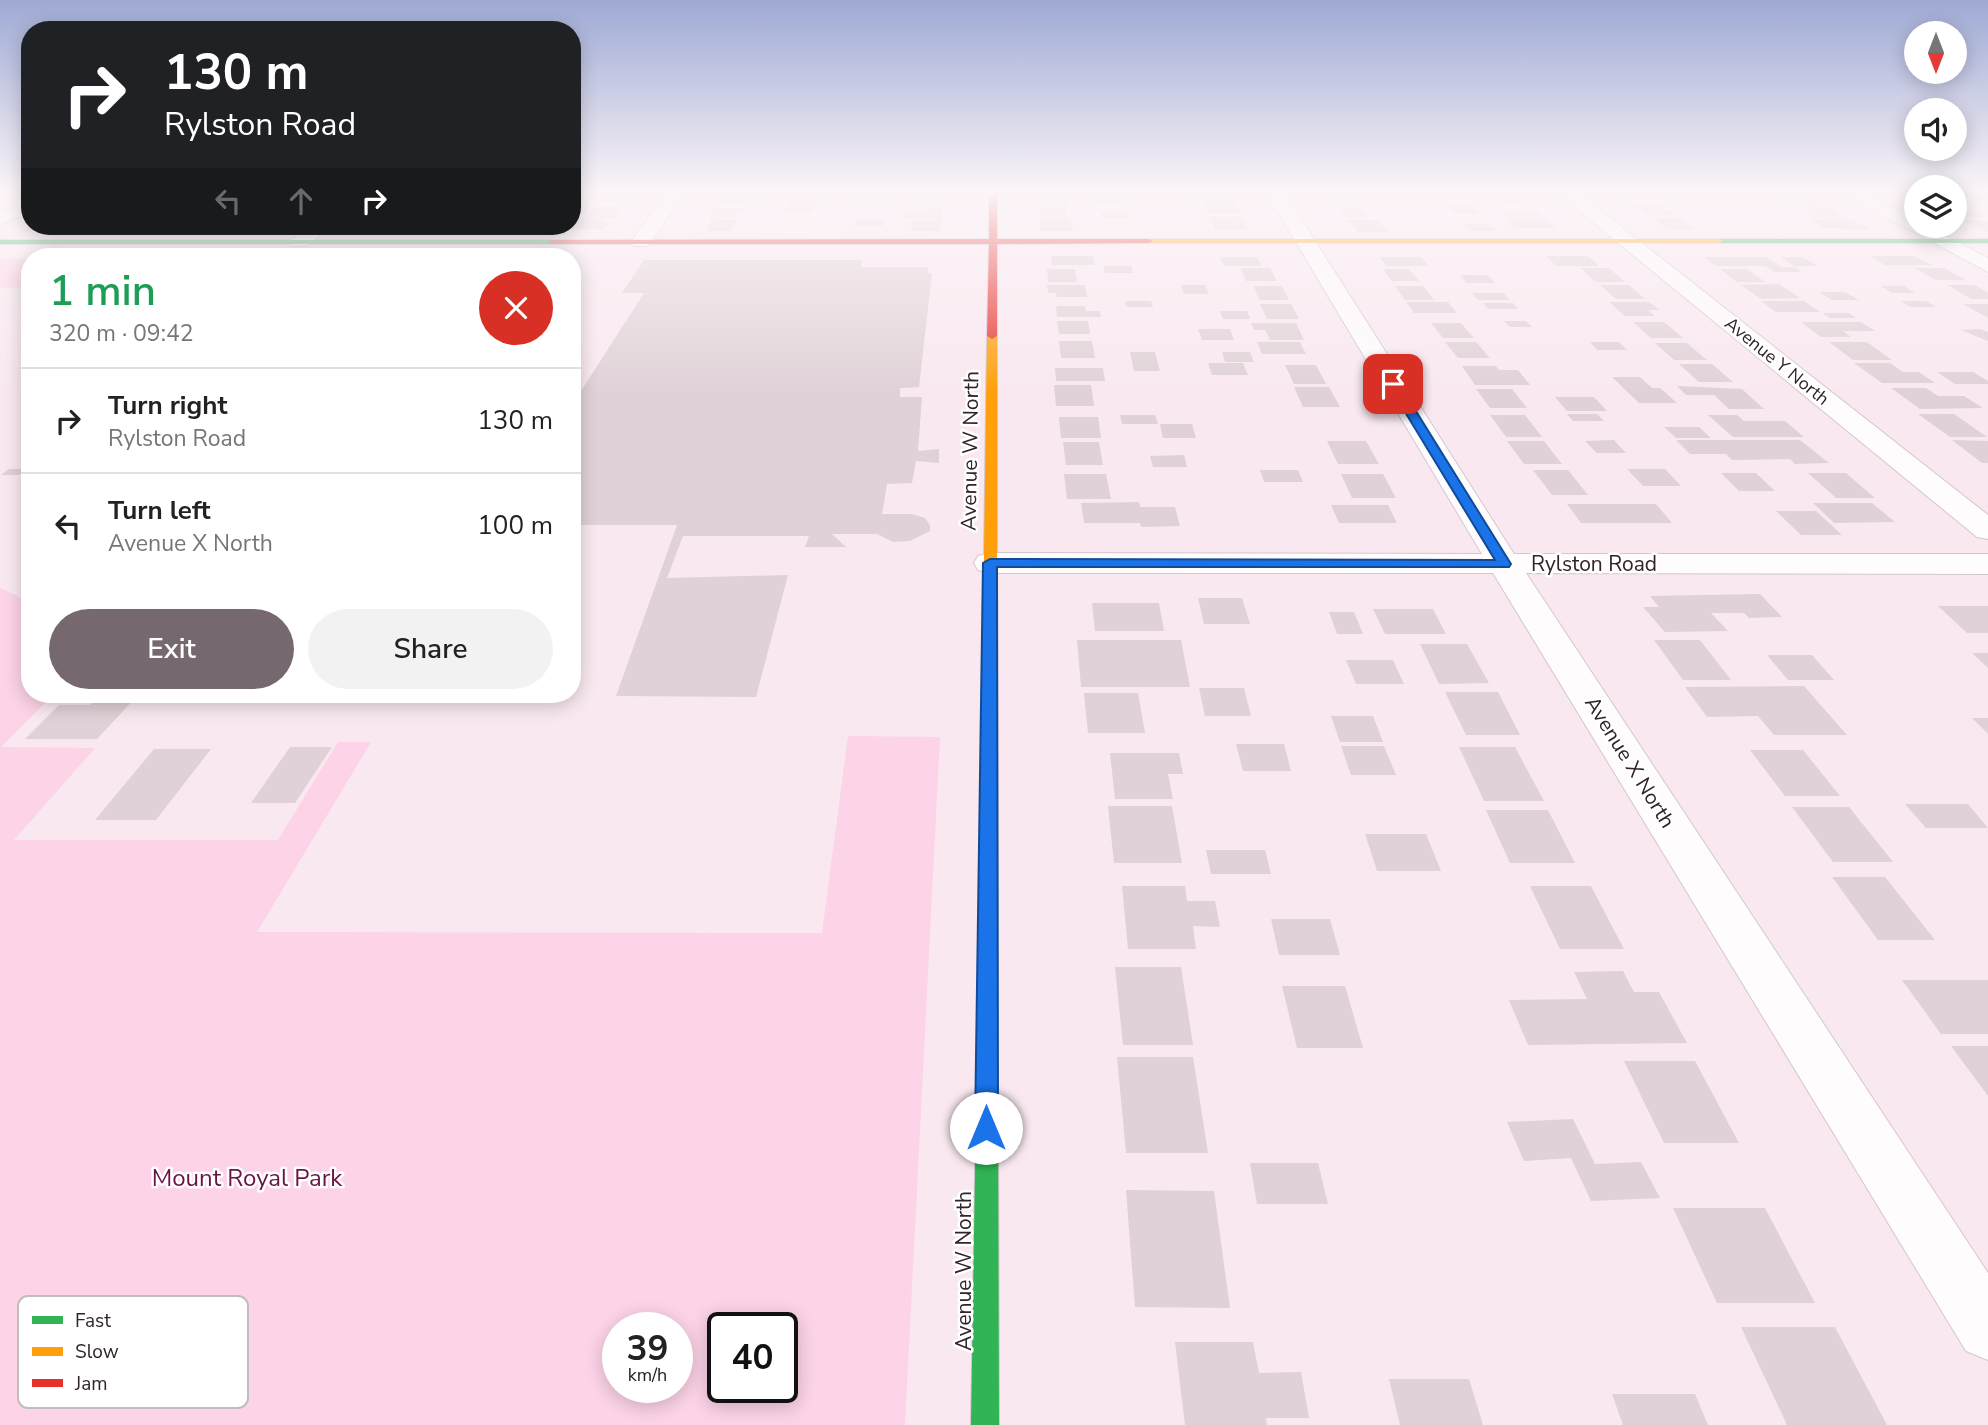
<!DOCTYPE html>
<html lang="en">
<head>
<meta charset="utf-8">
<style>
  body { margin:0; font-family:"Nunito Sans",sans-serif; background:#f2f2f2; color:#222; height:100vh; display:flex; flex-direction:column; font-size:26px; white-space:nowrap }
  * { box-sizing:border-box; margin:0 }
  p { font-size:23px; color:#767676 }
  .icon { flex:none; width:38px; height:38px; fill:none; stroke:currentColor; stroke-width:2; stroke-linecap:round; stroke-linejoin:round }
  .map { position:relative; flex:1; overflow:hidden }
  .panel { position:absolute; left:21px; top:248px; width:560px; height:455px; display:flex; flex-direction:column; background:#fff; border-radius:28px; box-shadow:0 4px 18px #0003 }
  .panel>* { flex:none }
  .banner { position:absolute; left:21px; top:21px; width:560px; height:214px; border-radius:28px; box-shadow:0 4px 18px #0003; background:#202124; color:#fff; overflow:hidden }
  .needle { width:46px; rotate:180deg }
  .controls { position:absolute; left:1904px; top:21px; display:grid; gap:14px }
  .controls a { display:grid; place-items:center; width:63px; height:63px; border-radius:50%; background:#fff; box-shadow:0 4px 18px #0003; font-size:35px }
  .speed { position:absolute; left:602px; top:1312px; display:flex; gap:14px; font-size:35px; font-weight:700; text-align:center }
  .speed>* { display:grid; place-content:center; width:91px; height:91px; border-radius:50%; background:#fff; box-shadow:0 4px 18px #0003; line-height:1 }
  .speed small { font-size:18px; font-weight:400 }
  .speed .limit { border:4px solid #111; border-radius:10px; background:#fff; color:#111 }
  .pin { position:absolute; display:grid; place-items:center; width:60px; height:60px; color:#fff; margin:-30px; border-radius:14px; box-shadow:0 4px 10px #0006 }
  .me { position:absolute; width:77px; margin:-38px; rotate:0deg; stroke-linejoin:round; filter:drop-shadow(0 0 5px #0008) }
  .turn { display:flex; align-items:center; gap:24px; height:147px; padding:0 28px; font-size:32px }
  .turn .icon { width:91px; height:91px; stroke-width:2.5 }
  .turn b { display:block; font-size:49px; line-height:60px }
  .lanes { display:flex; align-items:center; height:66px; padding:0 28px; background:#0003; justify-content:center; gap:35px; direction:ltr }
  .lanes .off { opacity:.35 }
  .round { display:grid; place-items:center; flex:none; width:74px; height:74px; border-radius:37px; background:#f2f2f2 }
  .headline { display:flex; align-items:center; justify-content:space-between; height:119px; padding:0 28px }
  h1 { font-size:42px; font-weight:600; line-height:52px; color:#1e9e55 }
  .primary-button { display:flex; gap:14px; margin-top:auto; padding:14px 28px }
  .primary-button a { flex:1; height:80px; border-radius:42px; background:#76686f; color:#fff; font-size:28px; font-weight:600; line-height:80px; text-align:center }
  .primary-button a+a { background:#f2f2f2; color:#222 }
  ul { padding:0; list-style:none }
  li { display:flex; align-items:center; gap:21px; height:105px; padding:0 28px; border-top:2px solid #e0e0e0 }
  li div { flex:1 }
  li b { display:block; font-size:26px }
  li em { font-style:normal }
  .map>svg:first-child { display:block }
  .green { fill:#fcd3e7; fill-rule:evenodd }
  .building { fill:#dfd1d7 }
  .lines { fill:none; stroke-linecap:round; stroke-linejoin:round }
  .street-casing { stroke:#d4c7ce; stroke-width:2 }
  .fast-casing { stroke:#d4c7ce; stroke-width:2 }
  .slow-casing { stroke:#d4c7ce; stroke-width:2 }
  .jam-casing { stroke:#d4c7ce; stroke-width:2 }
  .street { fill:#fefcfd; fill-rule:evenodd }
  .fast { fill:#30b455; fill-rule:evenodd }
  .slow { fill:#ff9f0a; fill-rule:evenodd }
  .jam { fill:#e5322d; fill-rule:evenodd }
  .route { fill:#1a73e8; stroke:#114b97; stroke-width:2 }
  .labels { text-anchor:middle; stroke-width:5; stroke-linejoin:round; paint-order:stroke }
  .far-street-label { font-size:18px; fill:#30232a; stroke:#fff }
  .street-label { font-size:21px; fill:#30232a; stroke:#fff }
  .near-park-label { font-size:24px; fill:#6a1349; stroke:#fff }
  .key { fill:#fff; stroke:#c1bdbf; stroke-width:2 }
  .key-label { font-size:19px; fill:#30232a }
</style>
</head>
<body>
<div class="map">
<svg width="1988" height="1425" viewBox="0 0 1988 1425">
  <rect width="100%" height="100%" fill="#f9e8f0"/>
  <path class="green" d="M0,259H30V288H0Z
    M0,588L30,602V695H53L1,747L95,748L14,840H278L338,742H371L257,932L822,933L848,736L940,737L905,1425H0ZM618,1328H677V1388H618ZM723,1328H782V1388H723Z"/>
  <path class="building" d="M609,192H631L632,193L625,203H600Z
    M1191,192H1230L1233,199L1193,196Z
    M1615,192H1641L1649,198H1624Z
    M1776,192L1807,193L1823,205H1798Z
    M724,194H747L742,204H718Z
    M856,194H881L879,200H854Z
    M918,194H944L942,204H916Z
    M1328,194H1354L1363,205H1336Z
    M1963,194H1985L1988,200H1976Z
    M1040,196H1067L1068,205H1041Z
    M1095,197H1120L1122,204H1097Z
    M1494,197H1521L1531,205H1503Z
    M1659,198H1674L1688,206L1668,205Z
    M789,199H817L812,213H784Z
    M1203,201H1235L1242,214H1209Z
    M1631,204H1658L1675,215H1647Z
    M596,206H623L614,218H586Z
    M1447,206H1472L1481,214H1456Z
    M1803,206H1828L1848,218H1813L1803,212H1813Z
    M1955,206L1966,212H1975L1985,217H1955Z
    M924,207H943L941,219L901,218L904,210H923Z
    M1039,207H1065L1067,218H1040Z
    M1338,207H1363L1371,217H1345Z
    M714,208H747L745,212H736L734,217L710,218Z
    M1501,211H1537L1546,218H1509Z
    M1101,212H1127L1129,218H1103Z
    M1241,216L1248,229H1215L1209,217Z
    M1653,218H1680L1695,229H1668Z
    M578,219H603L601,222H610L603,229H568Z
    M712,219H737L731,231H706Z
    M857,219H885L883,226H855Z
    M1040,219H1071L1073,231H1040Z
    M1506,219H1546L1556,228H1515Z
    M1810,219H1851L1870,230L1825,228Z
    M913,220H942L940,231H911Z
    M1349,220H1378L1388,232H1358Z
    M1960,220H1983L1988,222V232Z
    M1465,224H1489L1496,231H1472Z
    M32,226H65L55,231H21Z
    M210,226H268L263,229H205Z
    M415,226H447L442,230H410Z
    M501,227H528L522,233H495Z
    M1051,256H1093L1095,265H1052Z
    M1546,256H1588L1599,266H1556Z
    M1870,256H1915L1932,265H1885Z
    M1220,257H1257L1262,266H1224Z
    M1380,257H1421L1428,266H1386Z
    M1704,257H1766L1782,267H1795L1802,272H1774L1765,266H1717Z
    M1780,257H1803L1817,266H1794Z
    M644,260H862L861,267H928V273H932L919,387L900,388V397H922L918,451L939,449V463L916,461L912,483L887,484L882,514H912L925,518L930,525V531L910,541L893,542L877,534H832L846,547H805L809,536H683L667,578L788,575L756,697L616,696L677,525H572V405L644,293H622Z
    M1103,266H1131L1133,273H1105Z
    M1240,268H1270L1277,281H1246Z
    M1581,268H1609L1625,282H1596Z
    M1914,268H1944L1966,280H1936Z
    M1047,269H1075L1077,282H1048Z
    M1383,269H1409L1419,281H1392Z
    M1720,269H1747L1765,282H1737Z
    M1460,275H1488L1495,283H1467Z
    M1779,284L1800,298L1761,299L1741,285Z
    M1047,285H1085L1087,297H1057L1056,293H1048Z
    M1181,285H1205L1209,294H1184Z
    M1600,285H1629L1645,299H1616Z
    M1947,285H1975L1988,293V299H1971Z
    M1253,286H1282L1289,300H1260Z
    M1395,286H1423L1434,300H1405Z
    M1881,286H1904L1915,293H1892Z
    M1819,292H1845L1859,300H1832Z
    M1472,293H1503L1510,300H1478Z
    M1125,301H1151L1153,307H1127Z
    M1761,301H1804L1820,312H1776Z
    M1901,301H1926L1936,307H1910Z
    M1406,302H1448L1457,313H1414Z
    M1609,302H1649L1659,310H1648L1655,316H1625Z
    M1483,303H1513L1518,309H1488Z
    M1260,304H1291L1299,319H1267Z
    M1963,304H1988V318Z
    M1056,306H1085L1086,311H1100L1101,317H1057Z
    M1220,311H1247L1250,319H1223Z
    M1822,313H1849L1856,318H1830Z
    M1057,321H1088L1090,334H1059Z
    M1504,321H1526L1532,327H1510Z
    M1633,322H1664L1683,338H1651Z
    M1801,322H1861L1875,331H1843L1851,337H1821Z
    M1251,323H1296L1304,340H1270L1265,330H1254Z
    M1431,323H1461L1474,338H1443Z
    M1198,329H1230L1234,340H1202Z
    M1980,329L1988,332V341L1961,330Z
    M1059,341H1092L1095,358H1061Z
    M1257,342H1300L1306,354H1262Z
    M1445,342H1476L1490,358H1458Z
    M1590,342H1619L1627,350H1597Z
    M1829,342H1867L1892,360H1853Z
    M1655,343H1687L1707,360H1674Z
    M1130,352H1155L1160,371H1134Z
    M1222,352H1250L1254,362H1225Z
    M1208,363H1243L1248,375H1212Z
    M1854,363H1890L1903,372H1919L1935,383H1882Z
    M1679,364H1712L1733,382H1699Z
    M1285,365H1316L1326,384H1294Z
    M1462,366H1496L1499,370H1518L1530,385H1475Z
    M1055,368H1103L1105,381H1056Z
    M1937,372H1973L1988,381V384H1955Z
    M1612,377H1640L1652,388H1660L1677,403H1639Z
    M1054,385H1091L1094,406H1056Z
    M1677,386L1742,389L1764,409H1729L1714,395H1686Z
    M1294,387H1329L1340,407H1303Z
    M1891,388H1926L1938,396H1964L1983,408L1920,409Z
    M1476,389H1512L1527,408H1490Z
    M1555,397H1594L1607,411H1567Z
    M1567,414H1597L1604,421H1573Z
    M1918,414H1954L1987,437H1950Z
    M1120,415H1155L1158,424H1122Z
    M1490,415H1525L1542,437H1506Z
    M1708,415H1737L1744,421H1785L1804,437H1733Z
    M1059,417H1098L1101,438H1061Z
    M1160,424H1192L1196,438H1163Z
    M1664,427H1699L1711,438H1676Z
    M1614,440L1626,453H1597L1585,441Z
    M1676,440H1800L1829,463L1795,464L1790,459L1732,460L1726,454H1690Z
    M1952,440L1988,441V463H1982Z
    M1327,441H1366L1379,464H1338Z
    M1507,441H1544L1562,464H1524Z
    M1063,442H1099L1103,465H1066Z
    M1184,455L1187,467H1153L1150,456Z
    M9,469H28L19,475H1Z
    M1627,469H1665L1681,486H1643Z
    M1260,470H1298L1303,482H1264Z
    M1533,470H1568L1588,495H1552Z
    M1721,473H1756L1775,491H1739Z
    M1808,473H1846L1875,498H1836Z
    M1064,474H1106L1111,499H1067Z
    M1341,474H1383L1396,498H1352Z
    M1139,502L1140,507H1175L1180,526L1141,527L1140,523H1084L1081,503Z
    M1813,503H1872L1895,522L1834,523Z
    M1567,504H1656L1672,523H1581Z
    M1331,505H1388L1397,523H1339Z
    M1776,511H1816L1842,535H1801Z
    M1760,594L1782,617L1749,618L1744,613H1711L1728,631L1665,632L1643,607H1659L1650,596Z
    M1198,598H1242L1250,624H1204Z
    M1092,603H1159L1164,631H1095Z
    M1938,606H1988V633H1967Z
    M1373,609H1433L1446,634H1385Z
    M1329,612H1354L1363,634H1337Z
    M1077,640H1181L1190,687H1081Z
    M1654,640H1700L1731,680H1683Z
    M1420,644H1467L1489,683L1439,684Z
    M1972,653H1988V668Z
    M1767,655H1812L1834,680H1788Z
    M1346,660H1393L1404,684H1356Z
    M1804,686L1847,735H1774L1758,716L1707,717L1685,687Z
    M1199,688H1244L1251,716H1205Z
    M1445,692H1498L1520,735H1466Z
    M1084,693H1138L1145,733H1088Z
    M100,695H138L97,739H25L59,705H90Z
    M1331,716H1373L1383,742H1340Z
    M1972,718H1988V734Z
    M1236,744H1284L1291,771H1243Z
    M1341,746H1384L1396,775H1351Z
    M290,747H332L295,803H251Z
    M1459,747H1515L1544,801H1484Z
    M154,749H211L156,820H95Z
    M1750,750H1803L1840,796H1785Z
    M1110,753H1179L1183,774H1168L1173,799H1115Z
    M1905,804H1968L1988,828H1926Z
    M1108,806H1172L1182,863H1114Z
    M1792,807H1849L1893,862H1833Z
    M1486,810H1548L1575,863H1510Z
    M1365,834H1426L1441,871H1377Z
    M1206,850H1265L1271,874H1211Z
    M1832,877H1885L1935,940H1878Z
    M1122,886H1185L1187,901H1215L1220,927L1193,926L1196,949H1128Z
    M1530,886H1591L1624,949H1560Z
    M1271,919H1330L1340,955H1279Z
    M1115,967H1181L1193,1045H1123Z
    M1623,971L1634,992H1659L1687,1043L1528,1045L1509,1000L1587,999L1574,972Z
    M1902,980H1988V1034H1941Z
    M1282,986H1345L1363,1048H1297Z
    M1951,1046H1988V1096Z
    M1117,1057H1193L1208,1153H1126Z
    M1624,1061H1695L1739,1143H1664Z
    M1573,1119L1595,1164L1641,1162L1660,1198L1591,1201L1571,1158L1524,1161L1507,1122Z
    M1250,1163H1318L1328,1204H1257Z
    M1126,1190L1214,1191L1230,1308L1135,1307Z
    M1673,1208H1765L1815,1303H1717Z
    M1741,1327H1835L1887,1425H1787Z
    M1175,1342H1253L1259,1373L1301,1372L1309,1418H1266L1267,1425H1185Z
    M1389,1379H1469L1483,1425H1400Z
    M1612,1394H1695L1708,1425H1623Z"/>
  <g class="lines">
    <g class="street-casing">
      <path id="street" d="M667,192H685L648,246H634L631,242Z
        M1266,192H1284L1514,554H1988V574L1526,573L1988,1273V1360L1966,1351L1493,573H990L978,570L974,563L978,556L990,553L1482,554Z
        M1556,192H1577L1988,515V539L1977,537Z
        M1840,192H1863L1916,220V226H1927L1988,258V272Z
        M30,200V212L0,225V212Z
        M309,226H331L306,246H292L289,242Z"/>
    </g>
    <g class="fast-casing">
      <path id="fast" d="M1719,239H1988V243H1716Z
        M0,240H552L556,242L552,244H0Z
        M987,1099L995,1101L998,1108L999,1425H971L976,1108L979,1101Z"/>
    </g>
    <g class="slow-casing">
      <path id="slow" d="M1149,239H1719L1723,241L1719,243H1146Z
        M992,333L997,336V627L990,631L983,627L987,336Z"/>
    </g>
    <g class="jam-casing">
      <path id="jam" d="M989,192H997V239H1149L1153,241L1149,243L997,244V336L992,339L987,336L989,244H552L548,242L552,240L989,239Z
        M990,623L997,627L998,1108L995,1115L987,1117L979,1115L976,1108L983,627Z"/>
    </g>
    <use href="#street" class="street"/>
    <use href="#fast" class="fast"/>
    <use href="#slow" class="slow"/>
    <use href="#jam" class="jam"/>
  </g>
  <linearGradient id="sky" x2="0" y2="1"><stop stop-color="#9ea9d4"/><stop offset="0.49" stop-color="#fcf5f8"/><stop offset="1" stop-color="#fcf5f8" stop-opacity="0"/></linearGradient>
  <rect width="1988" height="392" fill="url(#sky)"/>
  <path class="route" d="M1390,382L1399,384L1511,564L1509,567H997L998,1128L994,1135L986,1138L978,1135L975,1128L983,563L990,559L1495,560L1388,384Z"/>
  <g class="labels">
    <g class="far-street-label">
      <text transform="translate(1777 361) rotate(39)" y="6">Avenue Y North</text>
    </g>
    <g class="street-label">
      <text transform="translate(970 451) rotate(-89)" y="7">Avenue W North</text>
      <text x="1594" y="571">Rylston Road</text>
      <text transform="translate(1630 762) rotate(58)" y="7">Avenue X North</text>
      <text transform="translate(964 1271) rotate(-90)" y="7">Avenue W North</text>
    </g>
    <g class="near-park-label">
      <text x="247" y="1186">Mount Royal Park</text>
    </g>
  </g>
  <rect x="18" y="1296" width="230" height="112" rx="10" class="key"/>
  <rect x="32" y="1316" width="31" height="8" fill="#30b455"/>
  <rect x="32" y="1347" width="31" height="9" fill="#ff9f0a"/>
  <rect x="32" y="1379" width="31" height="8" fill="#e5322d"/>
  <g class="key-label">
    <text x="75" y="1327">Fast</text>
    <text x="75" y="1358">Slow</text>
    <text x="75" y="1390">Jam</text>
  </g>
</svg>
<div class="controls">
<a><svg class="needle" viewBox="-14 -14 28 28"><path d="M0-13l5 13h-10z" fill="#e53935"/><path d="M0 13l5-13h-10z" fill="#767676"/></svg></a>
<a><svg class="icon" aria-label="sound" viewBox="0 0 24 24"><path d="M4 9h4l5-4v14l-5-4H4zM17 9q2 3 0 6"/></svg></a>
<a><svg class="icon" aria-label="layers" viewBox="0 0 24 24"><path d="M12 4l9 5-9 5-9-5zM3 14l9 5 9-5"/></svg></a>
</div>
<div class="speed"><div>39<small>km/h</small></div><div class="limit">40</div></div>
<div class="pin" style="left:1393px;top:384px;background:#d93025"><svg class="icon" aria-label="arrive" viewBox="0 0 24 24"><path d="M6 21V4h12l-3 4 3 4H6"/></svg></div>
<svg class="me" style="left:986px;top:1128px" viewBox="-20 -20 40 40"><circle r="19" fill="#fff"/><path d="M0-13L10 11 0 6-10 11z" fill="#1a73e8"/></svg>
<div class="banner">
<div class="turn"><svg class="icon" aria-label="right" viewBox="0 0 24 24"><path d="M7 20v-9h11M14 6l5 5-5 5"/></svg><div><b>130 m</b>Rylston Road</div></div>
<div class="lanes"><svg class="icon off" aria-label="left" viewBox="0 0 24 24"><path d="M17 20v-9H6M10 6l-5 5 5 5"/></svg><svg class="icon off" aria-label="ahead" viewBox="0 0 24 24"><path d="M12 20V5M6 11l6-6 6 6"/></svg><svg class="icon" aria-label="right" viewBox="0 0 24 24"><path d="M7 20v-9h11M14 6l5 5-5 5"/></svg></div>
</div>
<section class="panel">
<div class="headline"><div><h1>1 min</h1><p>320 m · 09:42</p></div><a class="round" style="background:#d93025;color:#fff"><svg class="icon" aria-label="close" viewBox="0 0 24 24"><path d="M6 6l12 12M18 6L6 18"/></svg></a></div>
<ul>
<li><svg class="icon" aria-label="right" viewBox="0 0 24 24"><path d="M7 20v-9h11M14 6l5 5-5 5"/></svg><div><b>Turn right</b><p>Rylston Road</p></div><em>130 m</em></li>
<li><svg class="icon" aria-label="left" viewBox="0 0 24 24"><path d="M17 20v-9H6M10 6l-5 5 5 5"/></svg><div><b>Turn left</b><p>Avenue X North</p></div><em>100 m</em></li>
</ul>
<div class="primary-button"><a>Exit</a><a>Share</a></div>
</section>
</div>
</body>
</html>
